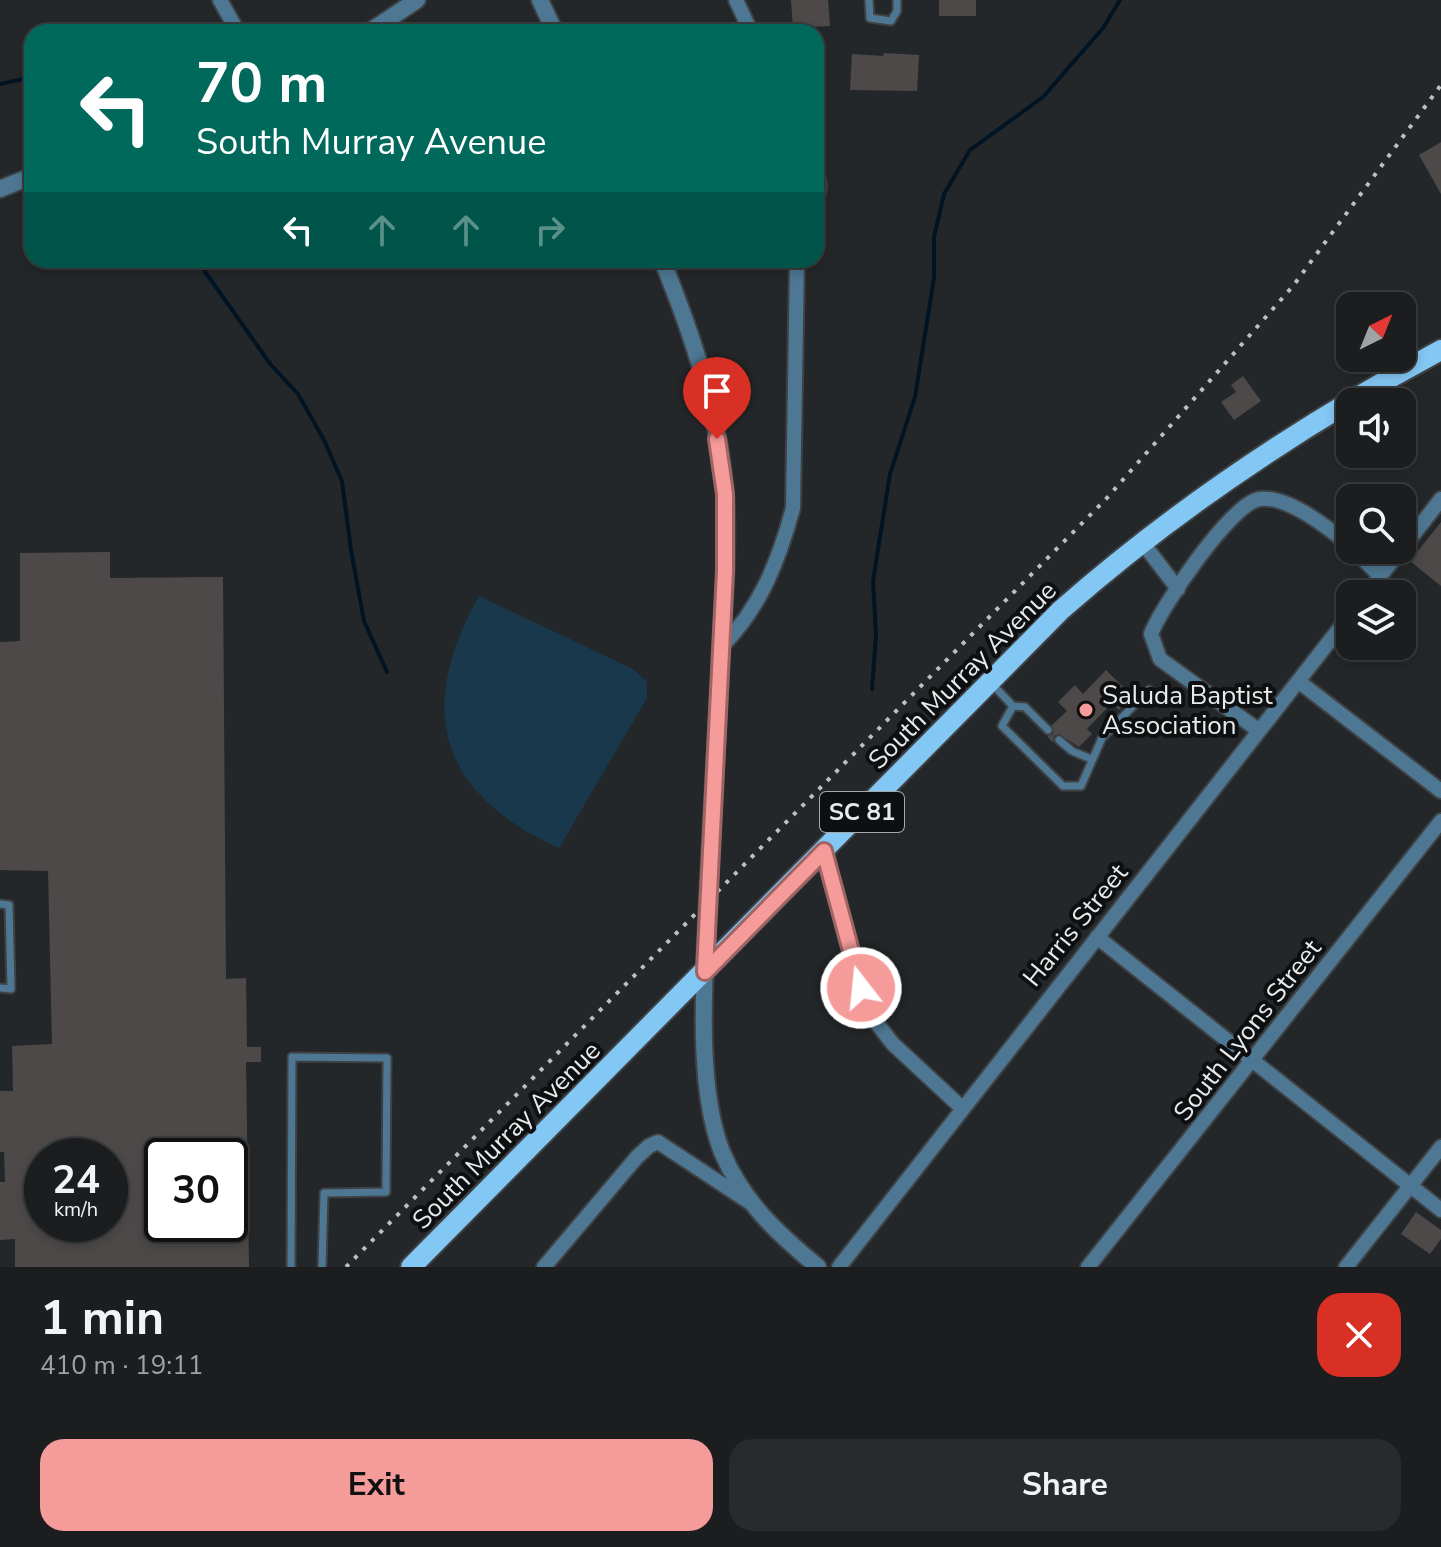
<!DOCTYPE html>
<html lang="en">
<head>
<meta charset="utf-8">
<style>
  body { margin:0; font-family:"Nunito Sans",sans-serif; background:#282a2c; color:#f1f3f6; height:100vh; display:flex; flex-direction:column; font-size:30px; white-space:nowrap }
  * { box-sizing:border-box; margin:0 }
  p { font-size:26px; color:#a0a2a4 }
  .icon { flex:none; width:44px; height:44px; fill:none; stroke:currentColor; stroke-width:2; stroke-linecap:round; stroke-linejoin:round }
  .map { position:relative; height:1267px; overflow:hidden }
  .details { display:flex; flex-direction:column; background:#1b1d1f; flex:1 }
  .details>* { flex:none }
  .top-card { position:absolute; left:24px; top:24px; width:800px; height:244px; border-radius:24px; box-shadow:0 4px 12px #0003,0 0 0 2px #393b3d; background:#00695c; color:#fff; overflow:hidden }
  .needle { width:52px; rotate:43deg }
  .fabs { position:absolute; left:1336px; top:292px; display:grid; gap:16px }
  .fabs a { display:grid; place-items:center; width:80px; height:80px; border-radius:16px; background:#1b1d1f; box-shadow:0 4px 12px #0003,0 0 0 2px #393b3d; font-size:40px }
  .speed { position:absolute; left:24px; top:1138px; display:flex; gap:16px; font-size:40px; font-weight:700; text-align:center }
  .speed>* { display:grid; place-content:center; width:104px; height:104px; border-radius:50%; background:#1b1d1f; box-shadow:0 4px 12px #0003,0 0 0 2px #393b3d; line-height:1 }
  .speed small { font-size:20px; font-weight:400 }
  .speed .limit { border:4px solid #111; border-radius:12px; background:#fff; color:#111 }
  .pin { position:absolute; display:grid; place-items:center; width:68px; height:68px; color:#fff; margin:-82px -34px; border-radius:50% 50% 50% 0; rotate:-45deg; box-shadow:0 0 8px #0007 }
  .pin .icon { rotate:45deg }
  .me { position:absolute; width:88px; margin:-44px; rotate:344deg; stroke-linejoin:round; filter:drop-shadow(0 0 6px #0008) }
  .turn { display:flex; align-items:center; gap:28px; height:168px; padding:0 40px; font-size:36px }
  .turn .icon { width:104px; height:104px; stroke-width:2.5 }
  .turn b { display:block; font-size:56px; line-height:68px }
  .lanes { display:flex; align-items:center; height:76px; padding:0 40px; background:#0003; justify-content:center; gap:40px; direction:ltr }
  .lanes .off { opacity:.35 }
  .round { display:grid; place-items:center; flex:none; width:84px; height:84px; border-radius:24px; background:#282a2c }
  .overview { display:flex; align-items:center; justify-content:space-between; height:136px; padding:0 40px }
  h1 { font-size:48px; font-weight:700; line-height:60px }
  .action { display:flex; gap:16px; margin-top:auto; padding:16px 40px }
  .action a { flex:1; height:92px; border-radius:24px; background:#f59b9a; color:#111; font-size:32px; font-weight:700; line-height:92px; text-align:center }
  .action a+a { background:#282a2c; color:#f1f3f6 }
  .map>svg:first-child { display:block }
  .green { fill:#19384c }
  .lines { fill:none; stroke-linecap:round; stroke-linejoin:round }
  .stream { stroke:#001424; stroke-width:4 }
  .building { fill:#4d4949; fill-rule:evenodd }
  .service-casing { stroke:#3f4244; stroke-width:11 }
  .minor-casing { stroke:#3f4244; stroke-width:18 }
  .tertiary-casing { stroke:#3f4244; stroke-width:20 }
  .primary-casing { stroke:#3f4244; stroke-width:24 }
  .service { stroke:#4e7793; stroke-width:7 }
  .minor { stroke:#4e7793; stroke-width:14 }
  .tertiary { stroke:#4e7793; stroke-width:16 }
  .primary { stroke:#83c7f4; stroke-width:20 }
  .rail { stroke:#bdc0c1; stroke-width:4; stroke-dasharray:4 8; stroke-linecap:butt }
  .route-casing { stroke:#9f6564; stroke-width:20 }
  .route { stroke:#f59b9a; stroke-width:14 }
  .poi-dot { fill:#f59b9a; stroke:#0e0f10; stroke-width:3 }
  .labels { text-anchor:middle; stroke-width:8; stroke-linejoin:round; paint-order:stroke }
  .shield { fill:#0e0f10; stroke:#a7a8a9; stroke-width:2 }
  .shield-label { font-size:24px; font-weight:bold; fill:#e8eaeb }
  .street-label { font-size:26px; fill:#e8eaeb; stroke:#0e0f10 }
  .poi-label { font-size:26px; fill:#e8eaeb; stroke:#0e0f10; text-anchor:start }
</style>
</head>
<body>
<div class="map">
<svg width="1441" height="1267" viewBox="0 0 1441 1267">
  <rect width="100%" height="100%" fill="#242729"/>
  <path class="green" d="M479,596L633,669L647,682V698L559,848C439,794 415,709 479,596Z"/>
  <g class="lines">
    <path class="stream" d="M0,84L32,77
      M201,260V266L271,365L298,394L324,440L342,481L351,550L364,621L387,672
      M872,689L876,635L873,581L890,474L915,397L934,278V237L944,194L970,150L1043,97L1103,28L1120,0"/>
  </g>
  <path class="building" d="M791,0H828L830,26L793,28Z
    M939,0H976V16H939Z
    M884,53L919,55L917,91L850,90L852,54L883,56Z
    M1441,142V194L1419,155Z
    M1243,376L1261,401L1234,420L1221,402L1236,392L1231,385Z
    M1441,522V586L1410,561Z
    M110,552V578L223,577L226,979L246,978L247,1047H261V1062H246L249,1267H15V1239L0,1240V1182H5L4,1152H0V1091H13L12,1046L52,1044L48,871L0,870V642L20,641V553ZM42,1156H110V1224H42ZM162,1156H230V1224H162Z
    M1106,670L1132,696L1130,700L1119,710L1112,703L1087,729L1092,734L1079,747L1059,734L1054,736L1053,743L1047,736L1053,734L1052,725L1067,711L1058,702L1075,685L1083,694Z
    M1416,1212L1441,1230V1239L1430,1254L1401,1234Z"/>
  <g class="lines">
    <g class="service-casing">
      <path id="service" d="M869,0L870,18L891,21L897,11V0
        M992,684L1013,706L1002,726L1063,786H1081L1102,738L1149,690
        M1013,706L1025,707L1048,730
        M1059,740L1072,751L1091,759
        M0,904L9,905L11,989L0,988
        M291,1267L292,1057L387,1058L386,1192L324,1193L322,1267"/>
    </g>
    <g class="minor-casing">
      <path id="minor" d="M220,0L238,32
        M736,0L751,32
        M816,167L819,187L816,199
        M1142,542L1178,589
        M1402,549L1441,499
        M1354,550L1380,576
        M1366,594L1401,550
        M721,647C760,609 779,560 793,508L797,260
        M1298,681L1441,791
        M1258,730L1160,659L1151,634C1161,607 1232,502 1260,499C1287,495 1330,529 1350,546
        M824,851L868,1012L893,1044L962,1108
        M1097,937L1441,1210
        M544,1267L637,1157L649,1146L658,1142L749,1202
        M839,1267L1350,615
        M1088,1267L1441,821
        M1346,1267L1441,1147"/>
    </g>
    <g class="tertiary-casing">
      <path id="tertiary" d="M540,0L555,32
        M369,32L417,0
        M0,189L32,176
        M662,260C693,336 718,411 725,493C729,547 723,602 721,657C716,752 710,846 706,941C703,1003 699,1094 722,1152C743,1202 777,1233 818,1267"/>
    </g>
    <g class="primary-casing">
      <path id="primary" d="M411,1267L1061,610C1177,508 1305,423 1441,350"/>
    </g>
    <use href="#service" class="service"/>
    <use href="#minor" class="minor"/>
    <use href="#tertiary" class="tertiary"/>
    <use href="#primary" class="primary"/>
    <path class="rail" d="M346,1267L1106,499L1293,286L1441,85"/>
  </g>
  <g class="lines">
    <g class="route-casing">
      <path id="route" d="M717,439L725,494V571L705,972L824,851L861,988"/>
    </g>
    <use href="#route" class="route"/>
  </g>
  <circle class="poi-dot" cx="1086" cy="710" r="8"/>
  <g class="labels">
    <rect class="shield" x="820" y="792" width="84" height="40" rx="6"/>
    <g class="shield-label">
      <text x="862" y="820">SC 81</text>
    </g>
    <g class="street-label">
      <text transform="translate(962 675) rotate(-45)" y="9">South Murray Avenue</text>
      <text transform="translate(1075 925) rotate(-51)" y="9">Harris Street</text>
      <text transform="translate(1247 1030) rotate(-52)" y="9">South Lyons Street</text>
      <text transform="translate(506 1135) rotate(-45)" y="9">South Murray Avenue</text>
    </g>
    <g class="poi-label">
      <text x="1102" y="704">Saluda Baptist<tspan x="1102" dy="30">Association</tspan></text>
    </g>
  </g>
</svg>
<div class="fabs">
<a><svg class="needle" viewBox="-14 -14 28 28"><path d="M0-13l5 13h-10z" fill="#e53935"/><path d="M0 13l5-13h-10z" fill="#a0a2a4"/></svg></a>
<a><svg class="icon" aria-label="sound" viewBox="0 0 24 24"><path d="M4 9h4l5-4v14l-5-4H4zM17 9q2 3 0 6"/></svg></a>
<a><svg class="icon" aria-label="search" viewBox="0 0 24 24"><circle cx="10" cy="10" r="6"/><path d="M15 15l6 6"/></svg></a>
<a><svg class="icon" aria-label="layers" viewBox="0 0 24 24"><path d="M12 4l9 5-9 5-9-5zM3 14l9 5 9-5"/></svg></a>
</div>
<div class="speed"><div>24<small>km/h</small></div><div class="limit">30</div></div>
<div class="pin" style="left:717px;top:439px;background:#d93025"><svg class="icon" aria-label="arrive" viewBox="0 0 24 24"><path d="M6 21V4h12l-3 4 3 4H6"/></svg></div>
<svg class="me" style="left:861px;top:988px" viewBox="-20 -20 40 40"><circle r="17" fill="#f59b9a" stroke="#fff" stroke-width="3"/><path d="M0-11L8 9 0 5-8 9z" fill="#fff"/></svg>
<div class="top-card">
<div class="turn"><svg class="icon" aria-label="left" viewBox="0 0 24 24"><path d="M17 20v-9H6M10 6l-5 5 5 5"/></svg><div><b>70 m</b>South Murray Avenue</div></div>
<div class="lanes"><svg class="icon" aria-label="left" viewBox="0 0 24 24"><path d="M17 20v-9H6M10 6l-5 5 5 5"/></svg><svg class="icon off" aria-label="ahead" viewBox="0 0 24 24"><path d="M12 20V5M6 11l6-6 6 6"/></svg><svg class="icon off" aria-label="ahead" viewBox="0 0 24 24"><path d="M12 20V5M6 11l6-6 6 6"/></svg><svg class="icon off" aria-label="right" viewBox="0 0 24 24"><path d="M7 20v-9h11M14 6l5 5-5 5"/></svg></div>
</div>
</div>
<section class="details">
<div class="overview"><div><h1>1 min</h1><p>410 m · 19:11</p></div><a class="round" style="background:#d93025;color:#fff"><svg class="icon" aria-label="close" viewBox="0 0 24 24"><path d="M6 6l12 12M18 6L6 18"/></svg></a></div>
<div class="action"><a>Exit</a><a>Share</a></div>
</section>
</body>
</html>
